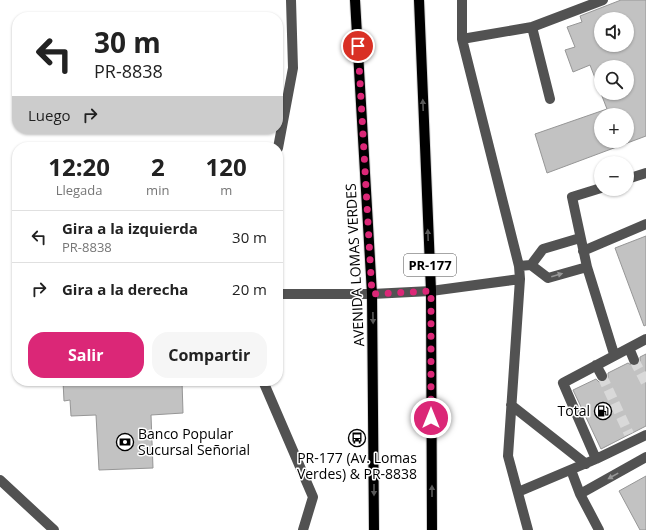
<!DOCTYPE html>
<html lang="es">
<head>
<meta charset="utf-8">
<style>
  body { margin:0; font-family:"Open Sans",sans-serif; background:#f6f6f6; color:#222; height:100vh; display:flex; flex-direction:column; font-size:15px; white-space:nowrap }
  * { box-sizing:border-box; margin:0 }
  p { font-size:13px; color:#767676 }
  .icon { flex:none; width:22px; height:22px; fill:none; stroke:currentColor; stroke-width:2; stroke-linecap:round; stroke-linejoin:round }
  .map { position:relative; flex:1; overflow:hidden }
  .drawer { position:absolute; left:12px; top:142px; width:271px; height:244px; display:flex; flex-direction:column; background:#fff; border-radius:16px; box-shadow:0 1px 3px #0004 }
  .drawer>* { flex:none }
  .banner { position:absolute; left:12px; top:12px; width:271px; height:122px; border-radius:16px; box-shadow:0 1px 3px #0004; background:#fff; color:#222; overflow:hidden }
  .tools { position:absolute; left:594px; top:12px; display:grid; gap:8px }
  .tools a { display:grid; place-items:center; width:40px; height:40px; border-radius:50%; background:#fff; box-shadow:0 1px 3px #0004; font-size:20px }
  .pin { position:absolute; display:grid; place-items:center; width:34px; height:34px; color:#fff; margin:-17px; border:2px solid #fff; border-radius:50%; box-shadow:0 1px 4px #0007 }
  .me { position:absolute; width:44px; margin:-22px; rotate:0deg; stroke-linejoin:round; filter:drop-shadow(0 0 3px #0008) }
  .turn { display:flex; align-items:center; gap:14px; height:84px; padding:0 16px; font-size:18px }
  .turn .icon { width:52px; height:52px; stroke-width:2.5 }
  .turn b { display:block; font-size:28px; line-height:34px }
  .then { display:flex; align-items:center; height:38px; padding:0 16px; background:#0003; gap:8px; font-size:15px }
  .eta { display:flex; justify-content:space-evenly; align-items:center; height:68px; text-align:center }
  .eta b { font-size:24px; font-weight:700; line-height:28px }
  .action { display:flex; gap:8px; margin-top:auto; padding:8px 16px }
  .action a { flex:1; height:46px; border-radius:16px; background:#db2777; color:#fff; font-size:16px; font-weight:700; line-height:46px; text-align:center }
  .action a+a { background:#f6f6f6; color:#222 }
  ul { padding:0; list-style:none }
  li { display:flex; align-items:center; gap:12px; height:52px; padding:0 16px; border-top:1px solid #e0e0e0 }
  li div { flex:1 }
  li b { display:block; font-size:15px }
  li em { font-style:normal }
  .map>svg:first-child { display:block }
  .building { fill:#c2c2c2; stroke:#969696; fill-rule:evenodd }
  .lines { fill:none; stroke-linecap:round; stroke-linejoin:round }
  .minor-tunnel { stroke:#d9d9d9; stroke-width:10; stroke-dasharray:10 5; stroke-linecap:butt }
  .major-casing { stroke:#dbdbdb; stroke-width:12 }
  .minor { stroke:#525252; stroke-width:10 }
  .major { stroke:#000; stroke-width:10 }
  .oneway { fill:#595959 }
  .oneway2 { fill:#979797 }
  .route { stroke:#db2777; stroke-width:7; stroke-dasharray:0 12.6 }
  .labels { text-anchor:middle; stroke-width:3; stroke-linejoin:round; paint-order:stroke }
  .shield { fill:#fff; stroke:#4c4c4c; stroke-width:1 }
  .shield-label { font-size:13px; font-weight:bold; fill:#000 }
  .street-label { font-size:14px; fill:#000; stroke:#fff }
  .poi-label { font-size:14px; fill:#000; stroke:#fff; text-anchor:end }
</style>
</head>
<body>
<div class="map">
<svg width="646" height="530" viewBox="0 0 646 530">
  <rect width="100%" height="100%" fill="#fff"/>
  <path class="building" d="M621,0H646V136L547,173L535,134L607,109L590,65L573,72L565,50L575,47L567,27L582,22L580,16ZM601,19H627V45H601ZM601,67H627V93H601ZM601,115H627V141H601Z
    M646,236V325L644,326L615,248Z
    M646,354V426L601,449L573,390L596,379L599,382H605L608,379V373L628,363L633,366H637L640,361V357Z
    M63,381H182L183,413L151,415L153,468L99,470L96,415L71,416L70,400L64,401Z
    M646,476V530H640L619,491Z"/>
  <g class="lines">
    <path class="minor-tunnel" d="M634,360L646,383
      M602,376L629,434"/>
    <g class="major-casing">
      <path id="major" d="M355,0L372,294L374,530
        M419,0L431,291L432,530"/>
    </g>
    <path class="minor" d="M462,0V39L519,266L520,279L508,456L528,530
      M532,27L550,99
      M462,39L532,27L603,0
      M278,148L293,68L291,0
      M627,179L646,173
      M601,188L572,197L587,267L614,354
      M583,251L646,224
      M531,265L543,249L580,238
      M519,266L531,265L548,278L587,267
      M278,294H372L431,291L520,279
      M629,348L634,360
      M596,365L602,376
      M263,381L313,497L303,530
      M511,405L586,464
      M596,459L563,383L646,339
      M571,470L580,494L599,530
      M0,480L54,530
      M518,492L596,459L646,435
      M580,494L646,457"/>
    <use href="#major" class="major"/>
  </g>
  <defs><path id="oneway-solid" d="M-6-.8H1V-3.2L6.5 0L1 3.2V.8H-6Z"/></defs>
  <g class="oneway">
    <use href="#oneway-solid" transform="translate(423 105) rotate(-92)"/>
    <use href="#oneway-solid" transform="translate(428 235) rotate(-92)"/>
    <use href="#oneway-solid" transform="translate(373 318) rotate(89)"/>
    <use href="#oneway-solid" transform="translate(374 490) rotate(90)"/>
    <use href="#oneway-solid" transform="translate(432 491) rotate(-90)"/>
  </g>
  <g class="oneway2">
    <use href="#oneway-solid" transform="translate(557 275) rotate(-16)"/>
    <use href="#oneway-solid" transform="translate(613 476) rotate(151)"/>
  </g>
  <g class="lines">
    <path class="route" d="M358,46L372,294L431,291V418"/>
  </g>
  <defs>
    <g id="fuel-ring" transform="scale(0.9)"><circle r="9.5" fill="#fff" stroke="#000" stroke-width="1.5"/><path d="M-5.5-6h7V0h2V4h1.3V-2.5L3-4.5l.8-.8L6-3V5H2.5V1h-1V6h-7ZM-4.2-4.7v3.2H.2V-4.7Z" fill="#000"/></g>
    <g id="bus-ring" transform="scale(0.9)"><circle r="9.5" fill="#fff" stroke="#000" stroke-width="1.5"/><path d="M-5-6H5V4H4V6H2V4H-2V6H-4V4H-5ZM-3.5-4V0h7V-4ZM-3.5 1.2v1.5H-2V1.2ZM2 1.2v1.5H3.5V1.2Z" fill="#000"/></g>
    <g id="bank-ring" transform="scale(0.9)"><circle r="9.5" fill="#fff" stroke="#000" stroke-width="1.5"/><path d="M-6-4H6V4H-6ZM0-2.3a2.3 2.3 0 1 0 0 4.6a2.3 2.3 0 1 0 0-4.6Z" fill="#000"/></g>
  </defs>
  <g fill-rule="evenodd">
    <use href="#fuel-ring" x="603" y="411"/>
    <use href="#bus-ring" x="357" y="438"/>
    <use href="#bank-ring" x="125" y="442"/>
  </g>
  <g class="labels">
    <rect class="shield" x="404" y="254" width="52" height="22" rx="3"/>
    <g class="shield-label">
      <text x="430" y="270">PR-177</text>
    </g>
    <g class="street-label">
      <text transform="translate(355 265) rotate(-93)" y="5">AVENIDA LOMAS VERDES</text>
    </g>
    <g class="poi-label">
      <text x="590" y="416">Total</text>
      <text x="138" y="439" text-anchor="start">Banco Popular<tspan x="138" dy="16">Sucursal Señorial</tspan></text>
      <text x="357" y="463" text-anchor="middle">PR-177 (Av. Lomas<tspan x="357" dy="16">Verdes) &amp; PR-8838</tspan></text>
    </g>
  </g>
</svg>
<div class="tools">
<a><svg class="icon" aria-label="sound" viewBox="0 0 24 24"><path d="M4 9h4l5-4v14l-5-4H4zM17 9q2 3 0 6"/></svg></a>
<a><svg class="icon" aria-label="search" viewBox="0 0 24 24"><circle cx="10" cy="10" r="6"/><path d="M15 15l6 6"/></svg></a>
<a>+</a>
<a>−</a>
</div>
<div class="pin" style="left:358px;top:46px;background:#d93025"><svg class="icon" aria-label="arrive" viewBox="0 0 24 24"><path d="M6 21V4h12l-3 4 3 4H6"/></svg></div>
<svg class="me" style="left:431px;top:418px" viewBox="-20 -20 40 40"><circle r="17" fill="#db2777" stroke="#fff" stroke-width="3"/><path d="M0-11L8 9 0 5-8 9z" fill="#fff"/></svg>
<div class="banner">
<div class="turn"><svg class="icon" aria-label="left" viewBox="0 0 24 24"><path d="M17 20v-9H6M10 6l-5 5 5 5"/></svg><div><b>30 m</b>PR-8838</div></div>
<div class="then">Luego<svg class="icon" aria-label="right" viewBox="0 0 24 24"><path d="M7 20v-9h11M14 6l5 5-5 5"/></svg></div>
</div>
<section class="drawer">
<div class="eta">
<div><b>12:20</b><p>Llegada</p></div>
<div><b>2</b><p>min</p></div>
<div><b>120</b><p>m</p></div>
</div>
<ul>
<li><svg class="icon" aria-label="left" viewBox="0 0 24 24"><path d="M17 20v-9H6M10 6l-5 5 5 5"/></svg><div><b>Gira a la izquierda</b><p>PR-8838</p></div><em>30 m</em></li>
<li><svg class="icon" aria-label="right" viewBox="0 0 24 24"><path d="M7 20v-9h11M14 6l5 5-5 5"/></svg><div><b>Gira a la derecha</b></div><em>20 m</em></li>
</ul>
<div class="action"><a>Salir</a><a>Compartir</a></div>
</section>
</div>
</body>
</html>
